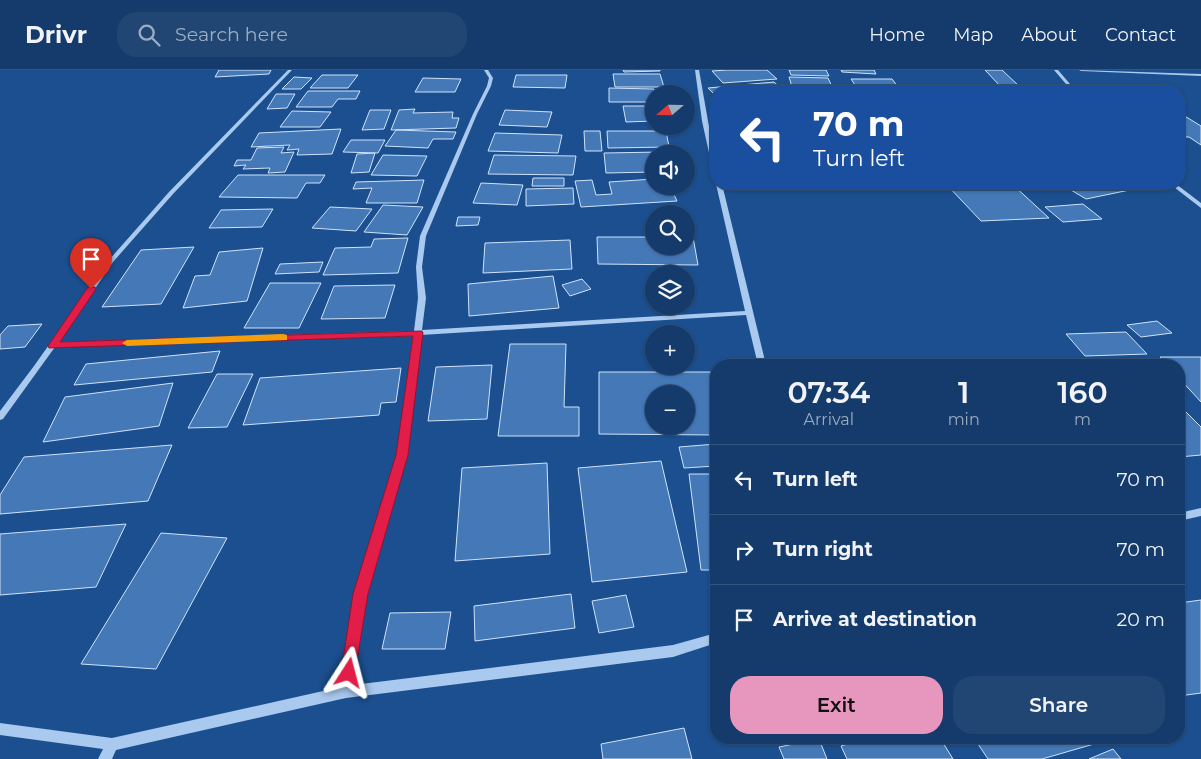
<!DOCTYPE html>
<html lang="en">
<head>
<meta charset="utf-8">
<style>
  body { margin:0; font-family:Montserrat,sans-serif; background:#214673; color:#f1f3f6; height:100vh; display:flex; flex-direction:column; font-size:19px; white-space:nowrap }
  * { box-sizing:border-box; margin:0 }
  p { font-size:16px; color:#9dadc1 }
  .icon { flex:none; width:28px; height:28px; fill:none; stroke:currentColor; stroke-width:2; stroke-linecap:round; stroke-linejoin:round }
  .map { position:relative; flex:1; overflow:hidden }
  .side { position:absolute; left:710px; top:289px; width:475px; height:385px; display:flex; flex-direction:column; background:#143b6b; border-radius:20px; box-shadow:0 1px 4px #0004,0 0 0 1px #33557e }
  .side>* { flex:none }
  .guide { position:absolute; left:710px; top:15px; width:475px; height:105px; border-radius:20px; box-shadow:0 1px 4px #0004,0 0 0 1px #33557e; background:#1a4fa0; color:#fff; overflow:hidden }
  .needle { width:32px; rotate:250deg }
  .buttons { position:absolute; left:645px; top:15px; display:grid; gap:10px }
  .buttons a { display:grid; place-items:center; width:50px; height:50px; border-radius:50%; background:#143b6b; box-shadow:0 1px 4px #0004,0 0 0 1px #33557e; font-size:25px }
  .pin { position:absolute; display:grid; place-items:center; width:42px; height:42px; color:#fff; margin:-51px -21px; border-radius:50% 50% 50% 0; rotate:-45deg; box-shadow:0 0 5px #0007 }
  .pin .icon { rotate:45deg }
  .me { position:absolute; width:55px; margin:-28px; rotate:9deg; stroke-linejoin:round; filter:drop-shadow(0 0 4px #0008) }
  .turn { display:flex; align-items:center; gap:18px; height:105px; padding:0 20px; font-size:22px }
  .turn .icon { width:65px; height:65px; stroke-width:2.5 }
  .turn b { display:block; font-size:35px; line-height:42px }
  .eta { display:flex; justify-content:space-evenly; align-items:center; height:85px; text-align:center }
  .eta b { font-size:30px; font-weight:600; line-height:35px }
  .primary-button { display:flex; gap:10px; margin-top:auto; padding:10px 20px }
  .primary-button a { flex:1; height:58px; border-radius:20px; background:#e797bd; color:#111; font-size:20px; font-weight:600; line-height:58px; text-align:center }
  .primary-button a+a { background:#214673; color:#f1f3f6 }
  ul { padding:0; list-style:none }
  li { display:flex; align-items:center; gap:15px; height:70px; padding:0 20px; border-top:1px solid #33557e }
  li div { flex:1 }
  li b { display:block; font-size:19px }
  li em { font-style:normal }
  header { display:flex; align-items:center; gap:30px; box-sizing:border-box; height:70px; padding:0 25px; background:#143b6b; border-bottom:1px solid #33557e }
  header strong { font-size:24px }
  nav { display:flex; gap:28px; margin-inline-start:auto; font-size:18px }
  .search { width:350px; height:45px; background:#214673; display:flex; align-items:center; gap:12px; box-sizing:border-box; padding:0 18px; border-radius:20px; color:#9dadc1; font-size:19px }
  .map>svg:first-child { display:block }
  .building { fill:#4478b7; stroke:#cfe3fa; fill-rule:evenodd }
  .lines { fill:none; stroke-linecap:round; stroke-linejoin:round }
  .minor { fill:#a9c9ee; fill-rule:evenodd }
  .route { fill:#e11d48; stroke:#92132f }
  .slow { fill:#f59e0b }
</style>
</head>
<body>
<header>
<strong>Drivr</strong>
<div class="search"><svg class="icon" aria-label="search" viewBox="0 0 24 24"><circle cx="10" cy="10" r="6"/><path d="M15 15l6 6"/></svg>Search here</div>
<nav><a>Home</a><a>Map</a><a>About</a><a>Contact</a></nav>
</header>
<div class="map">
<svg width="1201" height="689" viewBox="0 0 1201 689">
  <rect width="100%" height="100%" fill="#1b4f8f"/>
  <path class="building" d="M219,0H271L269,4L215,7Z
    M623,0H660V1L624,2Z
    M727,0H767L777,9L723,13L712,1Z
    M789,0H826L829,6L791,5Z
    M841,0H874L876,4L842,2Z
    M985,0H1002L1020,17H1001Z
    M613,4H660L664,17H615Z
    M322,5H358L348,18H310Z
    M516,5H567L565,18L513,17Z
    M294,7L312,8L301,19H282Z
    M789,7L828,8L834,21L793,20Z
    M423,8L461,9L455,22H415Z
    M851,9H892L901,21H859Z
    M774,12L784,21H716V26L708,18Z
    M609,18L654,19V32H609Z
    M677,19L679,24H659L657,20Z
    M308,21H360L356,29H338L332,37H296Z
    M276,24H295L287,38L267,39Z
    M623,36H654V51L626,52Z
    M415,39L413,43L453,42L452,48H459L456,58L391,60L399,40Z
    M370,40H391L384,59L362,60Z
    M505,40L552,42L547,57L499,55Z
    M292,41L331,42L320,57H280Z
    M1179,45H1183L1201,56V75L1189,67H1179Z
    M341,59L332,84L297,85L299,79L287,80L290,75L251,77L259,63Z
    M396,60L456,62L453,69H433L428,78L385,76Z
    M584,61H600L602,81H585Z
    M607,61H666L669,77L608,78Z
    M495,63L562,65L558,83L488,81Z
    M351,70H385L378,83L343,82Z
    M284,77L281,83L294,82L285,102L268,103L270,98L243,99L246,95L234,96L237,90H251L257,78Z
    M661,82V84H654V102L606,103L604,83Z
    M375,83L369,102L351,103L357,84Z
    M383,85L427,86L417,106L371,105Z
    M494,85L576,86L573,105L488,104Z
    M238,105H325L320,113H306L297,128L219,127Z
    M533,108H564V116H532Z
    M654,109V116H670L677,131L581,137L575,111L592,110L596,125L612,124L609,112Z
    M424,110L417,133H366L372,118L353,119L356,112Z
    M481,113L523,115L517,135L473,133Z
    M946,114H1012L1049,148L981,151Z
    M1061,114H1144L1149,116L1086,129Z
    M573,118L574,134L526,136V119Z
    M1083,134L1102,149L1063,152L1045,137Z
    M383,135L423,137L407,165L364,162Z
    M330,137L372,139L356,161L312,158Z
    M273,139L262,157L209,158L221,140Z
    M458,147H480L478,155L456,156Z
    M597,167H654V176H686V167H693L698,195L598,194Z
    M408,168L398,203L323,205L335,178L371,177L374,169Z
    M570,170L572,199L483,203L485,173Z
    M194,177L161,234L102,237L141,180Z
    M263,178L247,231L183,238L195,206L210,205L219,182Z
    M323,192L319,202L275,204L280,194Z
    M553,206L559,238L469,246L468,214Z
    M582,209L591,219L570,226L562,215Z
    M270,213H321L299,258H244Z
    M395,215L385,248L321,249L334,216Z
    M1157,251L1172,263L1141,267L1127,255Z
    M42,254L25,277L0,279V265L8,256Z
    M1126,262L1147,284L1085,286L1066,264Z
    M510,274H566L564,337H579V366H498Z
    M220,281L212,302L74,315L86,294Z
    M1160,287H1201V332L1179,308V295H1167Z
    M492,295L487,349L428,351L436,297Z
    M401,298L396,332L381,333L379,345L243,355L260,308Z
    M599,302H716V365L599,364ZM654,324H686V356H654Z
    M217,304H253L227,357L188,358Z
    M173,313L159,356L43,372L65,327Z
    M1179,335L1201,357V385L1179,387Z
    M716,374V396L684,398L679,377Z
    M172,375L148,431L0,444V425L24,387Z
    M661,391L687,502L592,512L578,398Z
    M547,393L550,484L455,491L462,398Z
    M689,404H716V500H701Z
    M126,454L96,517L0,525V464Z
    M161,463L227,468L156,599L81,594Z
    M571,524L575,558L475,571L474,536Z
    M626,525L634,557L599,563L592,531Z
    M1201,530V623L1179,626V533Z
    M451,542L445,579H382L390,543Z
    M684,658L692,689H603L601,674Z
    M868,668H940L953,689H847L841,676Z
    M974,668H1089L1094,674L1042,689H988Z
    M819,669L827,689H784L779,677Z
    M1113,679L1121,689H1089Z"/>
  <g class="lines">
    <path class="minor" d="M288,0H292L173,124L113,192L59,272L414,261L418,228L416,197L420,166L473,44L487,16L489,8L484,0H488L493,8L491,16L477,44L426,166L422,197L426,228L422,260L745,241L716,114H722L766,295H758L746,245L421,265L407,385L367,525L353,615L673,575L716,563V573L673,587L346,628L116,680L112,689H98L103,679L0,665V653L112,668L341,617L355,525L397,385L413,266L55,277L3,349L0,350V341L34,296L109,190L169,122Z
      M695,0H699L708,51L716,90V103L713,101L702,51Z
      M1054,0H1058L1076,21H1072Z
      M1079,0L1201,4V6L1081,1Z
      M1170,114H1176L1201,133V138Z
      M1201,438V446L1179,451V443Z"/>
  </g>
  <path class="route" d="M88,217H95L96,219L60,272L422,261L423,263L408,385L368,524L354,608L349,610L343,608L341,603L353,524L396,385L413,266L49,278L48,276Z"/>
  <path class="slow" d="M283,264L287,265V270L127,276L122,273L127,270Z"/>
</svg>
<div class="buttons">
<a><svg class="needle" viewBox="-14 -14 28 28"><path d="M0-13l5 13h-10z" fill="#e53935"/><path d="M0 13l5-13h-10z" fill="#9dadc1"/></svg></a>
<a><svg class="icon" aria-label="sound" viewBox="0 0 24 24"><path d="M4 9h4l5-4v14l-5-4H4zM17 9q2 3 0 6"/></svg></a>
<a><svg class="icon" aria-label="search" viewBox="0 0 24 24"><circle cx="10" cy="10" r="6"/><path d="M15 15l6 6"/></svg></a>
<a><svg class="icon" aria-label="layers" viewBox="0 0 24 24"><path d="M12 4l9 5-9 5-9-5zM3 14l9 5 9-5"/></svg></a>
<a>+</a>
<a>−</a>
</div>
<div class="pin" style="left:91px;top:219px;background:#d93025"><svg class="icon" aria-label="arrive" viewBox="0 0 24 24"><path d="M6 21V4h12l-3 4 3 4H6"/></svg></div>
<svg class="me" style="left:349px;top:603px" viewBox="-20 -20 40 40"><path d="M0-17L14 15 0 8-14 15z" fill="#e11d48" stroke="#fff" stroke-width="4"/></svg>
<div class="guide">
<div class="turn"><svg class="icon" aria-label="left" viewBox="0 0 24 24"><path d="M17 20v-9H6M10 6l-5 5 5 5"/></svg><div><b>70 m</b>Turn left</div></div>
</div>
<section class="side">
<div class="eta">
<div><b>07:34</b><p>Arrival</p></div>
<div><b>1</b><p>min</p></div>
<div><b>160</b><p>m</p></div>
</div>
<ul>
<li><svg class="icon" aria-label="left" viewBox="0 0 24 24"><path d="M17 20v-9H6M10 6l-5 5 5 5"/></svg><div><b>Turn left</b></div><em>70 m</em></li>
<li><svg class="icon" aria-label="right" viewBox="0 0 24 24"><path d="M7 20v-9h11M14 6l5 5-5 5"/></svg><div><b>Turn right</b></div><em>70 m</em></li>
<li><svg class="icon" aria-label="arrive" viewBox="0 0 24 24"><path d="M6 21V4h12l-3 4 3 4H6"/></svg><div><b>Arrive at destination</b></div><em>20 m</em></li>
</ul>
<div class="primary-button"><a>Exit</a><a>Share</a></div>
</section>
</div>
</body>
</html>
